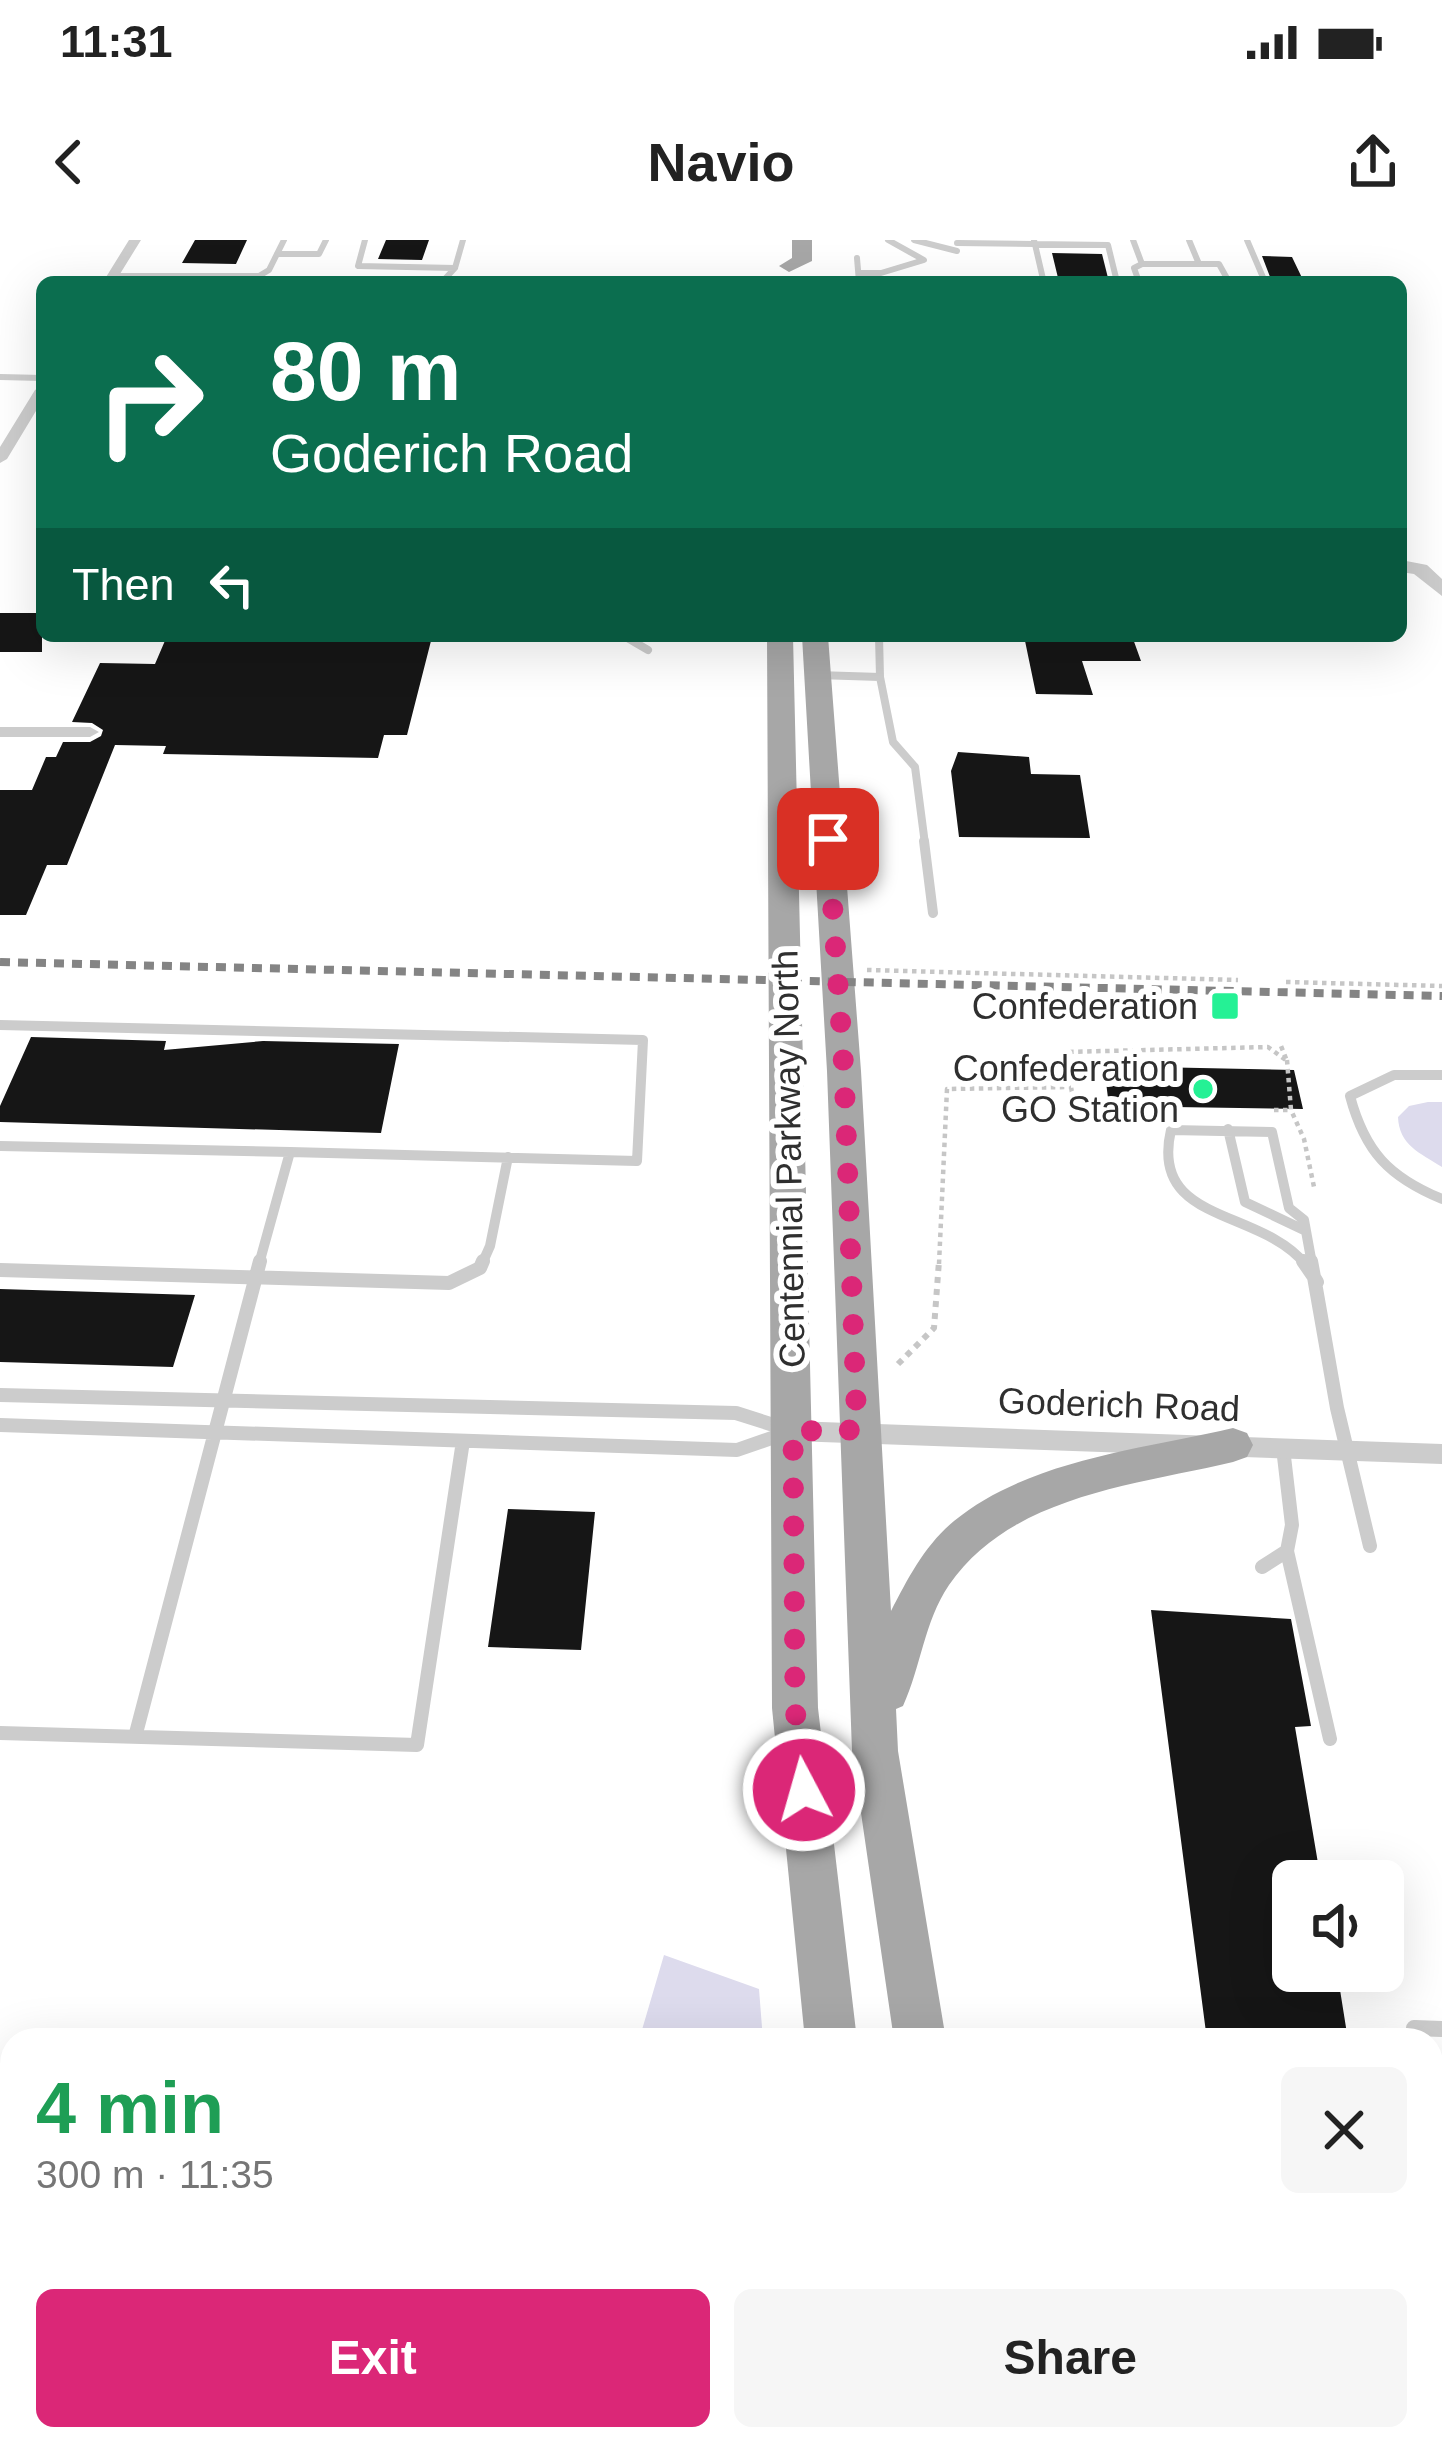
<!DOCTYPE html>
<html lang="en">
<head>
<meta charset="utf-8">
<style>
  body { margin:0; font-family:Helvetica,sans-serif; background:#f6f6f6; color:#222; height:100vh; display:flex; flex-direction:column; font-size:45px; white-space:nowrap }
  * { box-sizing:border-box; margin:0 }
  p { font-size:39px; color:#767676 }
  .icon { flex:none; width:66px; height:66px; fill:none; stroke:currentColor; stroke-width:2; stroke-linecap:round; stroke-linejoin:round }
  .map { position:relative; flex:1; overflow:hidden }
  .details { position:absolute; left:0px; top:1788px; width:1443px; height:423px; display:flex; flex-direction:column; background:#fff; border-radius:36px 36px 0 0; box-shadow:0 12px 48px #0002 }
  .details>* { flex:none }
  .hud { position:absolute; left:36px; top:36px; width:1371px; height:366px; border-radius:18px; box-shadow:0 12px 48px #0002; background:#0b6e4f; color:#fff; overflow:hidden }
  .tools { position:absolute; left:1272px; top:1620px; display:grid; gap:24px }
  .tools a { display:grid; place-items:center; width:132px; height:132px; border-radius:18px; background:#fff; box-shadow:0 12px 48px #0002; font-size:60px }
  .pin { position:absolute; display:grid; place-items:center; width:102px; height:102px; color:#fff; margin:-51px; border-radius:24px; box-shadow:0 6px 18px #0006 }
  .me { position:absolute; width:132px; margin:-66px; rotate:354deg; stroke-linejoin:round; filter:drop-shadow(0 0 9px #0008) }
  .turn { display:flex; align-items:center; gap:42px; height:252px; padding:0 36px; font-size:54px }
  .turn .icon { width:156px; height:156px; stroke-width:2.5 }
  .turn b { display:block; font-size:84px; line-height:102px }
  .then { display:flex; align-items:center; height:114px; padding:0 36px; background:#0003; gap:24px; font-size:45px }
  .round { display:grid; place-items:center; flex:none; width:126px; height:126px; border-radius:18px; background:#f6f6f6 }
  .headline { display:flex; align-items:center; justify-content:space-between; height:204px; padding:0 36px }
  h1 { font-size:72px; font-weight:800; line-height:90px; color:#1e9e55 }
  .action { display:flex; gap:24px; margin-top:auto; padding:24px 36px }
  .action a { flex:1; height:138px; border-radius:18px; background:#db2777; color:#fff; font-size:48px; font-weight:800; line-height:138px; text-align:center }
  .action a+a { background:#f6f6f6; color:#222 }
  .status { display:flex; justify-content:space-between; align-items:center; height:84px; padding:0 60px; background:#fff; direction:ltr }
  .status svg { height:33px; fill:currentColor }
  header { display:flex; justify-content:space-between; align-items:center; height:156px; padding:0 36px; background:#fff; font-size:54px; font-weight:800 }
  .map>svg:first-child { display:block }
  .green { fill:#dddbed }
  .building { fill:#161616 }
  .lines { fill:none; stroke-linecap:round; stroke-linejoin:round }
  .path-far1 { stroke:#c6c6c6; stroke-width:4.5; stroke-dasharray:4.5 4.5; stroke-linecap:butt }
  .path { stroke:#c6c6c6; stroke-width:6; stroke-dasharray:6 6; stroke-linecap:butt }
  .service-far4 { stroke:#ccc; stroke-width:6 }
  .service-far3 { stroke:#ccc; stroke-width:8 }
  .service-far2 { stroke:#ccc; stroke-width:10 }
  .service-far1 { stroke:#ccc; stroke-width:14 }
  .service { stroke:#ccc; stroke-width:16 }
  .minor { fill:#ccc; fill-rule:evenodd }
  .tertiary { fill:#ccc; fill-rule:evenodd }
  .primary { fill:#a7a7a7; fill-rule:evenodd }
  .motorway { fill:#969696; fill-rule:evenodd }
  .rail { stroke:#848484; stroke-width:8; stroke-dasharray:10 8; stroke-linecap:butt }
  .route { stroke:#db2777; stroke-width:21; stroke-dasharray:0 37.8 }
  .poi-dot { fill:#25f195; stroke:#fff; stroke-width:4.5 }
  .labels { text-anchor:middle; stroke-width:12; stroke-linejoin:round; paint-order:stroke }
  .poi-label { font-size:36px; fill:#2f2f2f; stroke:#fff; text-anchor:end }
  .street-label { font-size:36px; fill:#2f2f2f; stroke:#fff }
</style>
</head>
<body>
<div class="status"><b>11:31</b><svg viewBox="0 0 49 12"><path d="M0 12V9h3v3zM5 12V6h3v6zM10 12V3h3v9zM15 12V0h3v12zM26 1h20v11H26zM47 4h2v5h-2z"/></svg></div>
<header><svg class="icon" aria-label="back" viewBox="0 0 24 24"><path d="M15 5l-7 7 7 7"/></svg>Navio<svg class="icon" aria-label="share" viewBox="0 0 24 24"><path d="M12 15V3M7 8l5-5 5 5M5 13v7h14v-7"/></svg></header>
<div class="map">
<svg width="1442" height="2209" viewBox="0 0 1442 2209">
  <rect width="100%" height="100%" fill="#fff"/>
  <path class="green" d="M1428,862H1442V927C1420,913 1399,905 1398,877L1409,866Z
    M664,1715L759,1749L763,1800H639Z
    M622,2199H796L797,2209H621Z"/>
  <path class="building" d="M195,0H247L236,24L182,23Z
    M386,0H429L422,20L378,19Z
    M1052,13L1102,14L1109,42H1059Z
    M1262,16L1292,17L1304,42H1272Z
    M0,373H42V412H0Z
    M167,396L432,397L407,495H384L378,518L163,514L166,506L115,505L67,625H47L26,675H0V550H32L46,517H56L63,502H90L101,496L103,490L92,483L72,482L100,423L155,424Z
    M1024,396H1132L1141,421H1082L1093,455L1036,454Z
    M958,512L1029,517L1031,534L1080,535L1090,598L959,597L951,531Z
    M31,797L166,801L164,810L263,801L399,804L381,893L0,882V866Z
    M1104,826L1294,830L1303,869L1109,866Z
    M0,1049L195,1055L173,1127L0,1122Z
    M508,1269L595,1272L581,1410L488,1407Z
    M1151,1370L1291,1379L1311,1486L1295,1487L1321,1641H1293V1731H1337L1348,1800H1207Z"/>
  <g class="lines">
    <path class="path-far1" d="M867,730L1238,740
      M1286,742L1442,746
      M1287,820L1291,870L1304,899L1314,947
      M1165,870H1075L1065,812L1268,807L1287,821L1281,806
      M1274,870H1291
      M939,1024L947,849L1071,847"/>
    <path class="path" d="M898,1124L934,1088L939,1021"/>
    <path class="service-far4" d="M365,0L358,26L455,28L463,0
      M914,0L957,11
      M1133,0L1142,24H1199L1189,0
      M1247,0L1265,42
      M957,3L1108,5L1117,42
      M277,14H319L326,0
      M857,18L859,42
      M1199,24H1219L1229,42
      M859,33H881L924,20L888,0
      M113,36H259L269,30L284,0
      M442,42L455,28
      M902,42L1043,39L1034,0
      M1139,42L1134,28L1142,24
      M0,137L42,138"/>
    <path class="service-far3" d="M624,396L648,410
      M879,396L880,437L893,502L915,527L925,604
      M817,435L880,437"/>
    <path class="service-far2" d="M924,601L933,673
      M0,785L643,800L637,921L290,912
      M1442,835H1394L1350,856C1365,912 1389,937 1442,959
      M1228,889L1245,962L1306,991
      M0,906L290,912L259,1024
      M482,1024L490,1006L508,917
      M1305,1024C1260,968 1149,984 1171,890L1272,892L1289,968L1304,980L1312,1024"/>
    <path class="service-far1" d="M1303,1021L1314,1037
      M1311,1021L1314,1037
      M0,1030L449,1043L480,1028L483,1021
      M1314,1037L1317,1042
      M1314,1037L1337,1168L1370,1306
      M0,1155L736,1173L786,1189
      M0,1185L737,1210L786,1193
      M1287,1311L1330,1499
      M1262,1327L1287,1311L1292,1285L1283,1208
      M0,1493L417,1505L463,1201
      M135,1497L260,1021"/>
    <path class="service" d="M1414,1788L1442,1789
      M0,2068L12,2063
      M228,2199L232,2209
      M102,2209L122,2199
      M471,2209L488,2199"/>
    <path class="minor" d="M129,0H141L115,42H103Z
      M42,146V161L7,219L0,223V207L35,150Z
      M0,487H90L99,492L90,497H0Z
      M793,1181L1442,1204V1224L793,1201L784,1198L781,1191L784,1184Z"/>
    <path class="tertiary" d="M1401,320L1427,325L1442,339V356L1414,334L1401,332Z"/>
    <path class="primary" d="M792,0H812V21L789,32L779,26L792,18Z
      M767,396H793L818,1468L857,1800H805L772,1468Z
      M802,396H828L861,831L891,1371C908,1338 925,1305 954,1281C1028,1220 1143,1209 1233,1188L1247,1193L1253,1205L1247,1217L1233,1222C1136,1245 1011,1255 949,1345C924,1382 921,1427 903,1466L896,1469L898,1511L946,1800H894L852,1511L827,831Z
      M853,2199H911L912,2209H854Z
      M947,2199H1005L1006,2209H948Z"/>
    <path class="motorway" d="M1001,2199H1072L1076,2209H1005Z"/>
    <path class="rail" d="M0,722L1442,756"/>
  </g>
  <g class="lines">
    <path class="route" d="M804,1550L795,1468L793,1191L857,1190L844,831L828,599"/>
  </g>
  <g class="poi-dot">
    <rect x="1210" y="751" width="30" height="30" rx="6"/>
    <circle cx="1203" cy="849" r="12"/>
  </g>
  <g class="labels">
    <g class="poi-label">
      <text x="1198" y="779">Confederation</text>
      <text x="1179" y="841">Confederation<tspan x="1179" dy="41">GO Station</tspan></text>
    </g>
    <g class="street-label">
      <text transform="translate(788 919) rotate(-91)" y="13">Centennial Parkway North</text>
      <text transform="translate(1119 1164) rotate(2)" y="13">Goderich Road</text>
    </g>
  </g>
</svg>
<div class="tools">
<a><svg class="icon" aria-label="sound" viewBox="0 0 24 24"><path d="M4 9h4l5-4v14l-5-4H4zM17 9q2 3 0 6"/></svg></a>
</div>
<div class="pin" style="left:828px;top:599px;background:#d93025"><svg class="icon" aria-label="arrive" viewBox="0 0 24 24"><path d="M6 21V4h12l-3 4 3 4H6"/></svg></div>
<svg class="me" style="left:804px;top:1550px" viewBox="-20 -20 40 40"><circle r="17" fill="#db2777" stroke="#fff" stroke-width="3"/><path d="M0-11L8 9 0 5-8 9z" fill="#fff"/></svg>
<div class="hud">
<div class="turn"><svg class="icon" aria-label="right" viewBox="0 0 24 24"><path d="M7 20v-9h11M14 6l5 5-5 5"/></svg><div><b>80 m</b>Goderich Road</div></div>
<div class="then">Then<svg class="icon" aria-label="left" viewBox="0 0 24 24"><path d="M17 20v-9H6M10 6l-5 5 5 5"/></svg></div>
</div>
<section class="details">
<div class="headline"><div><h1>4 min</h1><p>300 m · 11:35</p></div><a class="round"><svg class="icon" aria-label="close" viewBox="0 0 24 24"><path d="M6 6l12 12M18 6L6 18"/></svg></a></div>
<div class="action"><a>Exit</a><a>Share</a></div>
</section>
</div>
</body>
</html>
